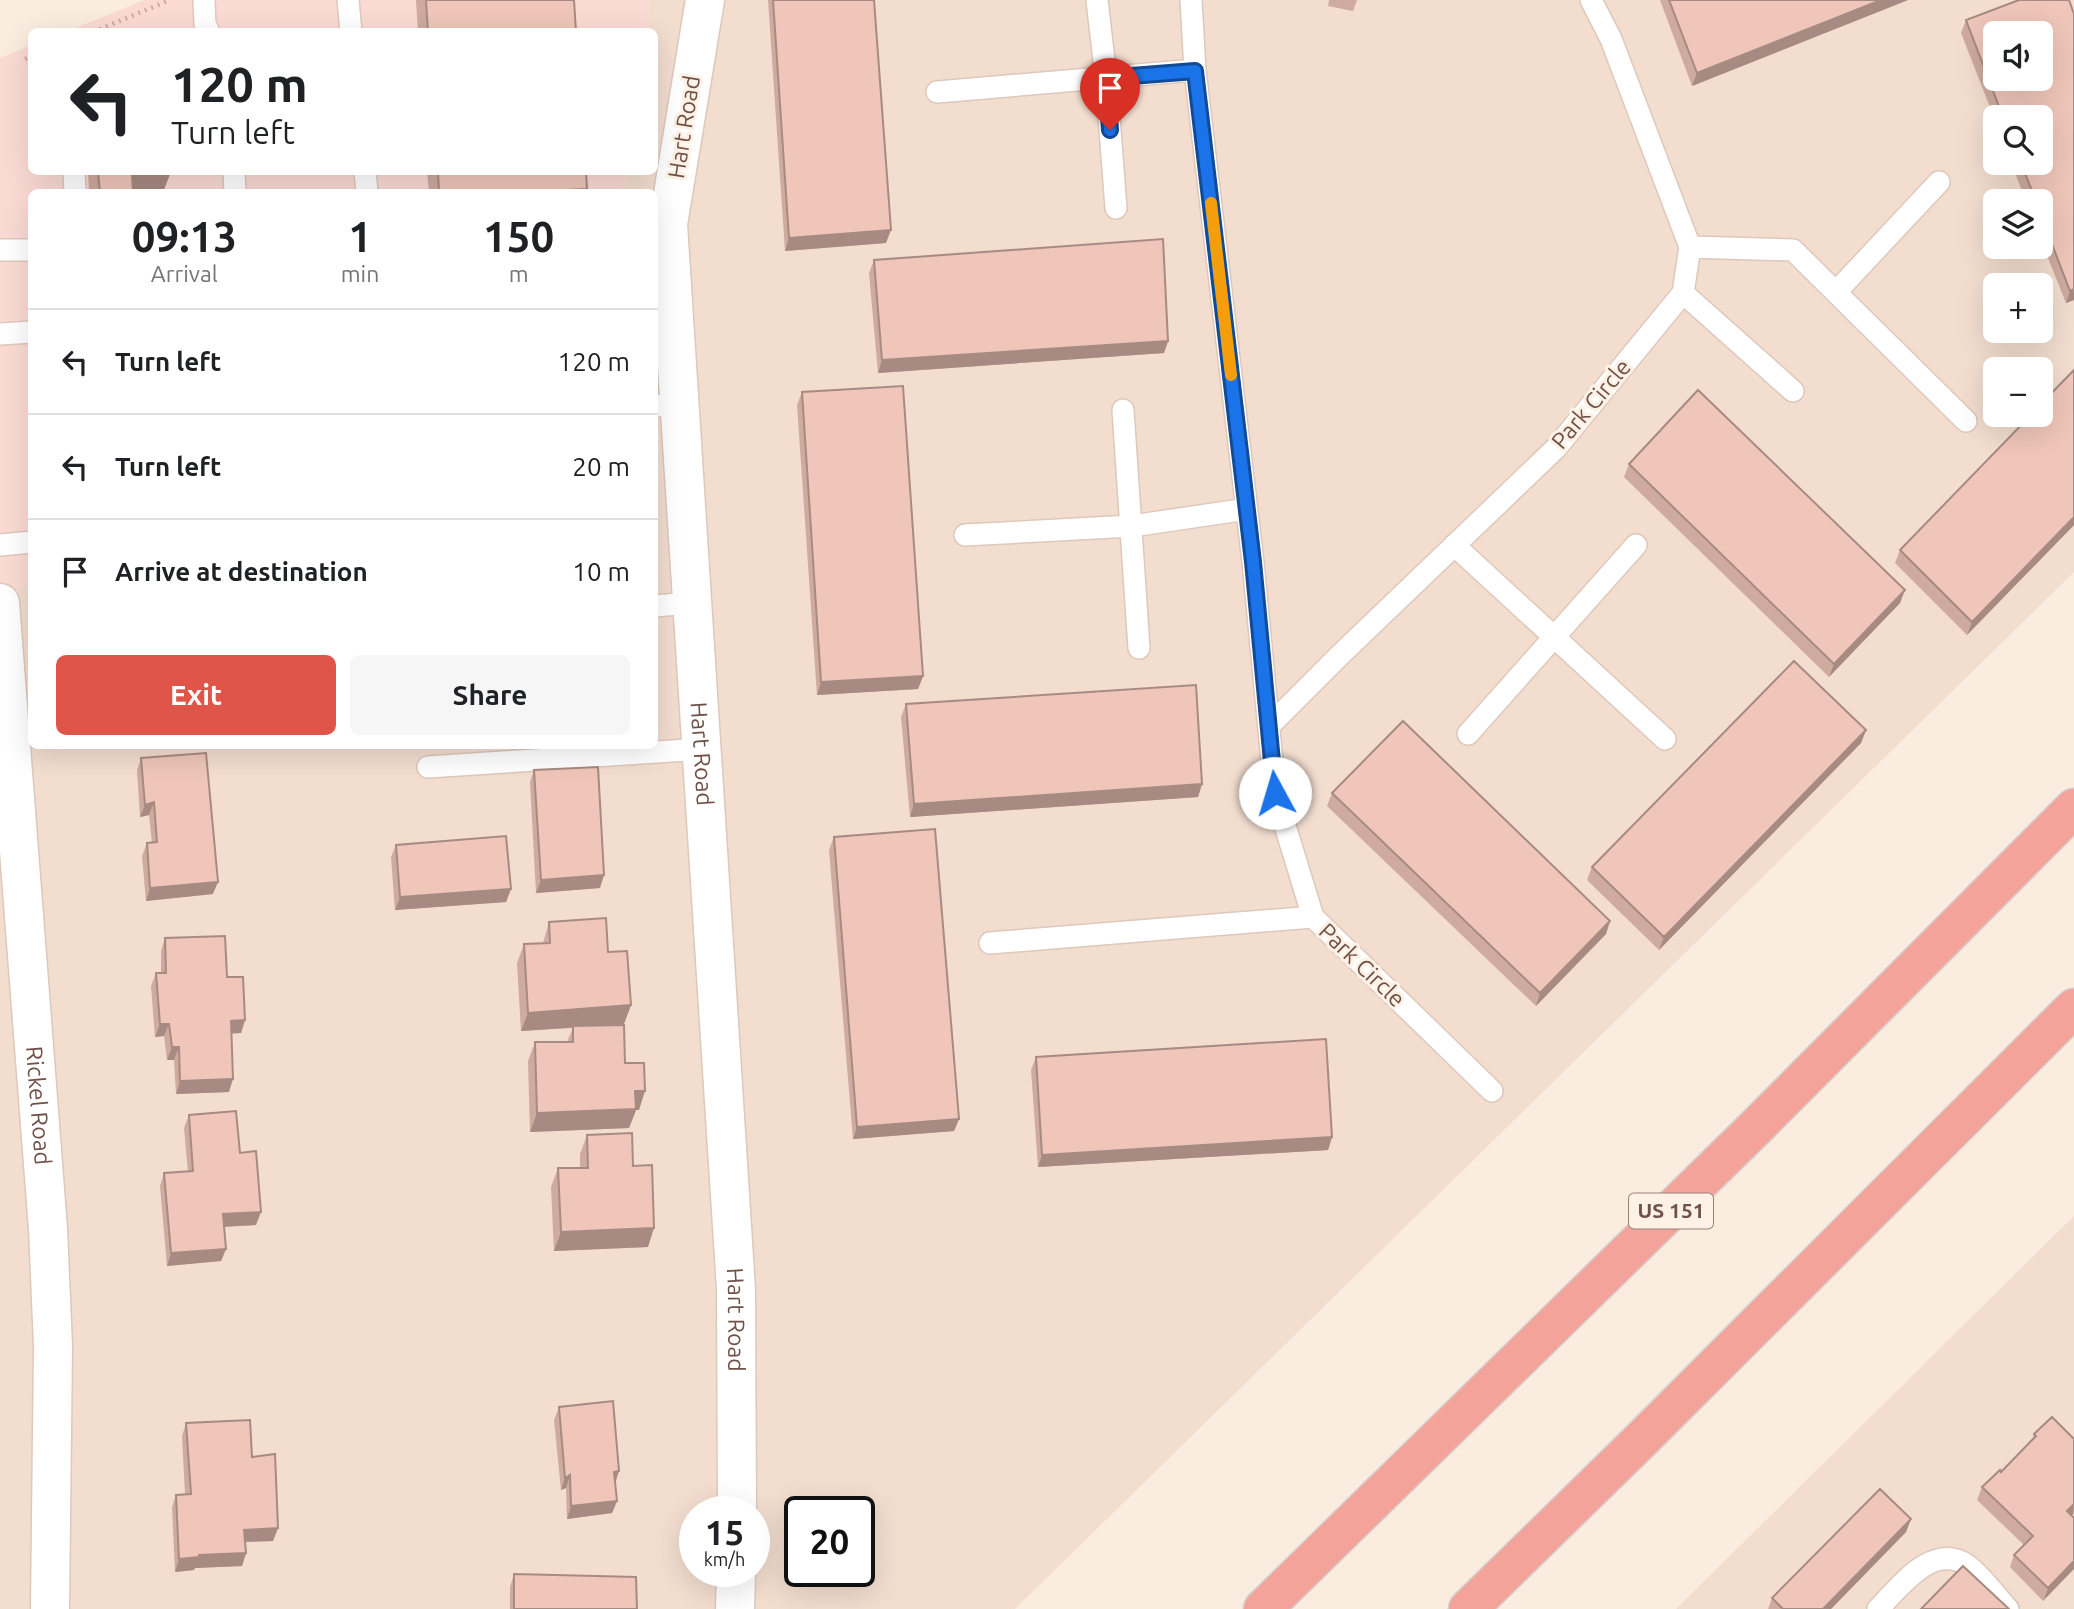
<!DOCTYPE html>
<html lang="en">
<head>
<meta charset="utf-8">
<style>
  body { margin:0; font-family:Ubuntu,sans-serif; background:#f6f6f6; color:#202124; height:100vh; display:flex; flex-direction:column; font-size:26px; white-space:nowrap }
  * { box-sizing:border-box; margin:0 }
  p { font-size:23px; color:#757577 }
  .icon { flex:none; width:38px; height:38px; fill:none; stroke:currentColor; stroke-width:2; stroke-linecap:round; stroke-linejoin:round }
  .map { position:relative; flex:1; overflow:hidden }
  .drawer { position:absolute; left:28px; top:189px; width:630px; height:560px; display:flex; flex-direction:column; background:#fff; border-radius:10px; box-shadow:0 7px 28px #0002 }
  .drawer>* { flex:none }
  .hud { position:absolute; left:28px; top:28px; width:630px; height:147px; border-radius:10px; box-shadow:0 7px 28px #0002; background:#fff; color:#202124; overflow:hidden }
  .controls { position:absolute; left:1983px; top:21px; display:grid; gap:14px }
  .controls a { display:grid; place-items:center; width:70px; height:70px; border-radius:10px; background:#fff; box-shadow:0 7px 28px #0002; font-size:35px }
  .speed { position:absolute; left:679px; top:1496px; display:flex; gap:14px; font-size:35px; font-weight:700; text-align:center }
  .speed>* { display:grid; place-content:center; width:91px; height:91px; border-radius:50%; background:#fff; box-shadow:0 7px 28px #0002; line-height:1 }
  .speed small { font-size:18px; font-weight:400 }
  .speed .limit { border:4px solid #111; border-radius:10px; background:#fff; color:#111 }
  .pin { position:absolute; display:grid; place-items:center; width:60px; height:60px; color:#fff; margin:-72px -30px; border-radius:50% 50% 50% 0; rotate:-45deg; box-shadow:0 0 7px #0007 }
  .pin .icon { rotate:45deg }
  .me { position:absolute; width:77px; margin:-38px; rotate:354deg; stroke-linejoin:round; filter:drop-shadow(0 0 5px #0008) }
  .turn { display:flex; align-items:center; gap:24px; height:147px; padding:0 28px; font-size:32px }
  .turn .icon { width:91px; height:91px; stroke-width:2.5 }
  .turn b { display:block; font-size:49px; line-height:60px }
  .eta { display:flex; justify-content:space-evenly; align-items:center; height:119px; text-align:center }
  .eta b { font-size:42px; font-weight:700; line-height:49px }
  .button { display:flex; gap:14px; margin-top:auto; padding:14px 28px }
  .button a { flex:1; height:80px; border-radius:10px; background:#e05549; color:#fff; font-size:28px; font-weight:700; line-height:80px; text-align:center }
  .button a+a { background:#f6f6f6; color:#202124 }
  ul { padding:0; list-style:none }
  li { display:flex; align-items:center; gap:21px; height:105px; padding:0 28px; border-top:2px solid #e0e0e0 }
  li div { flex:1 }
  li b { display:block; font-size:26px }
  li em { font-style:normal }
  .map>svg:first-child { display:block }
  .residential { fill:#f2ddcf; fill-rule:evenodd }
  .commercial { fill:#fbdad4 }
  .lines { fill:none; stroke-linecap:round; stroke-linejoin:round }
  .lane-casing { stroke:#dec8bc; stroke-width:24 }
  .street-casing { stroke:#dec8bc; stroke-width:41 }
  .highway-casing { stroke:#d7cecc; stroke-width:41 }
  .path { stroke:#d3aa9d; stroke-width:4.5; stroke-dasharray:2 5; stroke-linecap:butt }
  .lane { stroke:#fff; stroke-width:21 }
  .street { stroke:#fff; stroke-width:38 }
  .highway { stroke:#f3a399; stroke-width:38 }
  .wall { fill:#ceaa9f; fill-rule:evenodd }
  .shaded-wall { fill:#a78b82 }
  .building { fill:#efc6b9; stroke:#a78b82; stroke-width:2; fill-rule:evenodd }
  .route-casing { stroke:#114b97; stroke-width:18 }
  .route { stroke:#1a73e8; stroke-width:12 }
  .slow { stroke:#f59e0b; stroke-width:12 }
  .labels { text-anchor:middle; stroke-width:6; stroke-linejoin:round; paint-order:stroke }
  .shield { fill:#fef1e5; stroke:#9b8178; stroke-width:2 }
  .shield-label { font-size:21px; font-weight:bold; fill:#705149 }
  .street-label { font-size:23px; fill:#705149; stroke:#fef1e5 }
</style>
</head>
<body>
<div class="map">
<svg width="2074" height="1609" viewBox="0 0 2074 1609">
  <rect width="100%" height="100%" fill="#fbece0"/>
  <path class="residential" d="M649,0H2074V572L1015,1609H0V590L31,586L32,746H654V192H624L627,172H654V32L648,31ZM1995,33H2040V79H1995ZM1995,117H2040V163H1995ZM1995,201H2040V247H1995ZM1995,285H2040V331H1995ZM1995,369H2040V415H1995ZM695,1512H754V1572H695ZM800,1512H859V1572H800Z
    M2074,1216V1609H1676Z"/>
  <path class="commercial" d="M144,0H649L648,31L66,32Z
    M31,45L32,172H627L624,192H32L31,586L0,590V58Z"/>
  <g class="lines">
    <g class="lane-casing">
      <path id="lane" d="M204,0L205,24L209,32
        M348,0L351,32
        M1097,0L1106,78L1116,208
        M1191,0L1195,70L1253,562L1275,793L1313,917L1492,1091
        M937,92L1195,70
        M74,172L75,192
        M234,172L235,192
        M365,172L367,192
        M1690,247L1793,250L1966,421
        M0,250H32
        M1836,292L1939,182
        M1683,293L1793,391
        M0,334L32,332
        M654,406L679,404
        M1123,410L1139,648
        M965,535L1132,526L1247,509
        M0,545L32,542
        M1454,545L1665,739
        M654,606L692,603
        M1269,726L1339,656L1556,448L1683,293L1690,247L1611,39L1591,0
        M1468,734L1636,545
        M428,767L702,749
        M990,943L1313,917
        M1878,1609C1900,1587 1932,1542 1967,1565C1981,1575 1996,1596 2008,1609"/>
    </g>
    <g class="street-casing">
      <g id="street">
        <path id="s1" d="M705,0L668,224L736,1289L737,1512"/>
        <path id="s2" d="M0,603L48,1229L53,1346L50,1609"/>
        <path d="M735,1609L736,1572"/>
      </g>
    </g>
    <g class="highway-casing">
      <path id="highway" d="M1263,1609L1752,1131L2074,808
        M1468,1609L1640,1441L2074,1008"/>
    </g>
    <path class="path" d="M93,32L170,0
      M25,59L32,56"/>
    <use href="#lane" class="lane"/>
    <use href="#street" class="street"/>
    <use href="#highway" class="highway"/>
  </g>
  <path class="wall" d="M416,0H574L576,32H418Z
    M768,0H874L886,243L785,251Z
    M1329,0H1357L1353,11L1328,6Z
    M1660,0H1908L1692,86Z
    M2019,0H2069L2074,14V300L2066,303L2040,238V201H2026L2011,163H2040V117H1995V120L1961,33L1966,20ZM1995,33H2040V79H1995Z
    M88,172H170L163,192H89Z
    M427,172H586L587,189L585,192H429Z
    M874,260L1168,341L1164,353L878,373L869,273Z
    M2074,370V525L1967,635L1895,563L1900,550Z
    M802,392L923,676L918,689L817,695L797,405Z
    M1629,464L1900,603L1829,677L1624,477Z
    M906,704L1202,784L1198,797L910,817L901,717Z
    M1866,730L1861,743L1659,950L1587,880L1592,867Z
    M141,758L213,894L146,901L142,856L147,843H152L149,815L140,817L137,770Z
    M534,770L600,888L536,893L530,782Z
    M1332,793L1610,921L1606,934L1536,1006L1327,806Z
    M834,837L959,1119L954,1131L853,1139L829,850Z
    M396,845L511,889L506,902L395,910L391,857Z
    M549,922L608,952L631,1005L624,1024L603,1026L625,1063L639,1110H636L629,1128L530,1132L528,1061L535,1042H567L573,1028L521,1031L517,963L524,944L543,943Z
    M165,938L227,977L245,1020L241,1033H231L229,1092L176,1094L174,1060H167L164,1036L155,1037L151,986L156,973H161V951Z
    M1036,1057L1332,1137L1328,1150L1038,1167L1031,1070Z
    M189,1115L240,1153L256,1225L224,1227L226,1249L221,1261L167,1266L160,1186L164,1173L188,1172L184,1128Z
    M587,1135L633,1166L648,1247L554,1251L551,1187L558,1168H580V1154Z
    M559,1407L615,1483L617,1501L612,1513L567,1519L566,1488L561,1490L554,1420Z
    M186,1423L252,1457L278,1528L273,1541L245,1542L246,1553L242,1566L195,1568L194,1570L175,1572L172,1507L176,1495L185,1494L182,1436Z
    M2034,1434L2074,1439V1515L2073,1514L2071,1515L2074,1518L2043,1601L2010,1567L2014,1555L2024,1545L1977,1500L1982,1487L2001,1472L2032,1440Z
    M1911,1519L1906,1532L1831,1609H1768L1772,1598Z
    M514,1574L637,1609H510V1587Z"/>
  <path class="shaded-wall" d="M1881,0H1908L1692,86L1697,73Z
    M171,172L163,192H111L132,175Z
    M587,189L585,192H530Z
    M891,230L886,243L785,251L789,238Z
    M2074,289V300L2066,303L2070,291Z
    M1168,341L1164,353L878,373L882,360Z
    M2074,517V525L1967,635L1972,622Z
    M1905,590L1900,603L1829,677L1834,664Z
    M923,676L918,689L817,695L821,682Z
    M1866,730L1861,743L1659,950L1664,937Z
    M1202,784L1198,797L910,817L914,804Z
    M154,802L149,815L140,817L145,805Z
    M604,875L600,888L536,893L541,880Z
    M218,882L213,894L146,901L150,888Z
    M511,889L506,902L395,910L400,897Z
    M1610,921L1606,934L1536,1006L1540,993Z
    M631,1005L624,1024L521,1031L528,1013Z
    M245,1020L241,1033L226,1034L231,1021Z
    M160,1024H169L164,1036L155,1037Z
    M172,1047H179L174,1060H167Z
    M233,1079L229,1092L176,1094L180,1081Z
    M635,1091H645L639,1110H636L629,1128L530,1132L537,1113Z
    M959,1119L954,1131L853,1139L857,1127Z
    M1332,1137L1328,1150L1038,1167L1042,1155Z
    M261,1212L256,1225L218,1227L223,1214Z
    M654,1228L648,1247L554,1251L561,1232Z
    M226,1249L221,1261L167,1266L171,1253Z
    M619,1471L615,1484L614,1472Z
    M570,1475L566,1488L561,1490L565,1478Z
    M617,1501L612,1513L567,1519L571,1506Z
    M2074,1504L2073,1514L2062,1524L2067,1511Z
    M1911,1519L1906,1532L1831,1609H1823Z
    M278,1528L273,1541L239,1542L244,1530Z
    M246,1553L242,1566L195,1568L194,1570L175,1572L179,1559L199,1555Z
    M2074,1561V1569L2043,1601L2048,1588Z"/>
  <path class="building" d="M426,0H574L576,32H428Z
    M773,0H874L891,230L789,238Z
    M1669,0H1881L1697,73Z
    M2019,0H2069L2074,14V289L2070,291L2040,213V201H2036L2021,163H2040V117H2003L1966,20ZM1995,33H2040V79H1995Z
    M98,172H171L132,175L133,191L100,192Z
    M438,172H586L587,189L530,192H439Z
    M1163,239L1168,341L882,360L874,260Z
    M2074,370V517L1972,622L1900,550L2031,415H2040V405Z
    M903,386L923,676L821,682L802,392Z
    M1698,390L1905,590L1834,664L1629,464Z
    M1794,661L1866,730L1664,937L1592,867Z
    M1196,685L1202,784L914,804L906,704Z
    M1403,721L1610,921L1540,993L1332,793Z
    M206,753L218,882L150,888L147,843L157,842L154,802L145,805L141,758Z
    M598,767L604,875L541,880L534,770Z
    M935,829L959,1119L857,1127L834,837Z
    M506,836L511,889L400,897L396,845Z
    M606,918L608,952L627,951L631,1005L528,1013L524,944L550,943L549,922Z
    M225,936L227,977H243L245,1020L231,1021L233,1079L180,1081L179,1047H172L169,1024H160L156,973H166L165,938Z
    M624,1025L625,1063H644L645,1091H635L636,1109L537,1113L535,1042H573V1026Z
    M1326,1039L1332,1137L1042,1155L1036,1057Z
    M236,1111L240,1153L256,1151L261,1212L223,1214L226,1249L171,1253L164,1173L193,1171L189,1115Z
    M632,1133L633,1166L652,1165L654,1228L561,1232L558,1168H588L587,1135Z
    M613,1401L619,1471L614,1472L617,1501L571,1506L570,1475L565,1478L559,1407Z
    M2052,1417L2074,1439V1504L2067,1511L2074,1518V1561L2048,1588L2014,1555L2033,1536L1982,1487L2000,1470L2001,1472L2036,1436L2034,1434Z
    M250,1420L252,1457L275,1454L278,1528L244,1530L246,1553L199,1555V1557L179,1559L176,1495L191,1494L186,1423Z
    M1880,1489L1911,1519L1823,1609H1783L1772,1598Z
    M1963,1566L2009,1609H1921Z
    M514,1574L636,1577L637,1609H514Z"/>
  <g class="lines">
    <g class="route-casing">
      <path id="route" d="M1110,130L1106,78L1195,71L1253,562L1275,793"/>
    </g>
    <use href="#route" class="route"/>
    <path class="slow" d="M1211,203L1231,375"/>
  </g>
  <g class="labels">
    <rect class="shield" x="1629" y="1193.5" width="84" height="35" rx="5"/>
    <g class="shield-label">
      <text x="1671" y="1218">US 151</text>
    </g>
    <g class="street-label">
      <text transform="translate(684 127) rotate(-81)" y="8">Hart Road</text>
      <text transform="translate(1591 404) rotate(-50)" y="8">Park Circle</text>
      <text dy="8" stroke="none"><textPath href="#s1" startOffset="758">Hart Road</textPath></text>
      <text transform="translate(1362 965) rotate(44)" y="8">Park Circle</text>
      <text dy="8" stroke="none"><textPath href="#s2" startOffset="504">Rickel Road</textPath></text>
      <text dy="8" stroke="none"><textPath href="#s1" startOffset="1325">Hart Road</textPath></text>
    </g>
  </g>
</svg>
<div class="controls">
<a><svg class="icon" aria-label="sound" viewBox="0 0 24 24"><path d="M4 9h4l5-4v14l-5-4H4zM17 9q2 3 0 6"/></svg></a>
<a><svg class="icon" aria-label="search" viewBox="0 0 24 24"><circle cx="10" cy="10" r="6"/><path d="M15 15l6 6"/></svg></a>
<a><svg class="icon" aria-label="layers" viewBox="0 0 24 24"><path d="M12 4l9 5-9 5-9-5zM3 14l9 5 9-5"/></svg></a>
<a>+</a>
<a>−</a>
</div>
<div class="speed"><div>15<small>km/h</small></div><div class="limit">20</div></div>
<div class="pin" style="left:1110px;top:130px;background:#d93025"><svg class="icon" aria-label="arrive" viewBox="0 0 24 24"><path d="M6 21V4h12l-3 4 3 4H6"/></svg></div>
<svg class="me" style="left:1275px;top:793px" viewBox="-20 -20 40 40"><circle r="19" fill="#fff"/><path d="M0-13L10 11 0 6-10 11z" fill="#1a73e8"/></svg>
<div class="hud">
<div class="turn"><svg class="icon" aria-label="left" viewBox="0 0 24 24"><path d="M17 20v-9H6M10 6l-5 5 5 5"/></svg><div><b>120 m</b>Turn left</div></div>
</div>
<section class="drawer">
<div class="eta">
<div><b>09:13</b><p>Arrival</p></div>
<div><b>1</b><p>min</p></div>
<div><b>150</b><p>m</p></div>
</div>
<ul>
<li><svg class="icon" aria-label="left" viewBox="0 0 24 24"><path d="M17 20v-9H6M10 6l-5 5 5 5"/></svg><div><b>Turn left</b></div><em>120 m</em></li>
<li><svg class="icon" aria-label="left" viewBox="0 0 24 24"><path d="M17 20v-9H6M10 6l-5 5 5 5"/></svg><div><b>Turn left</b></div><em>20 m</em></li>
<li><svg class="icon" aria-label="arrive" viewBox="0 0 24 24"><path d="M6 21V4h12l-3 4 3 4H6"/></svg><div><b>Arrive at destination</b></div><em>10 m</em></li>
</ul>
<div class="button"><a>Exit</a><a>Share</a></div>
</section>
</div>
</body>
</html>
